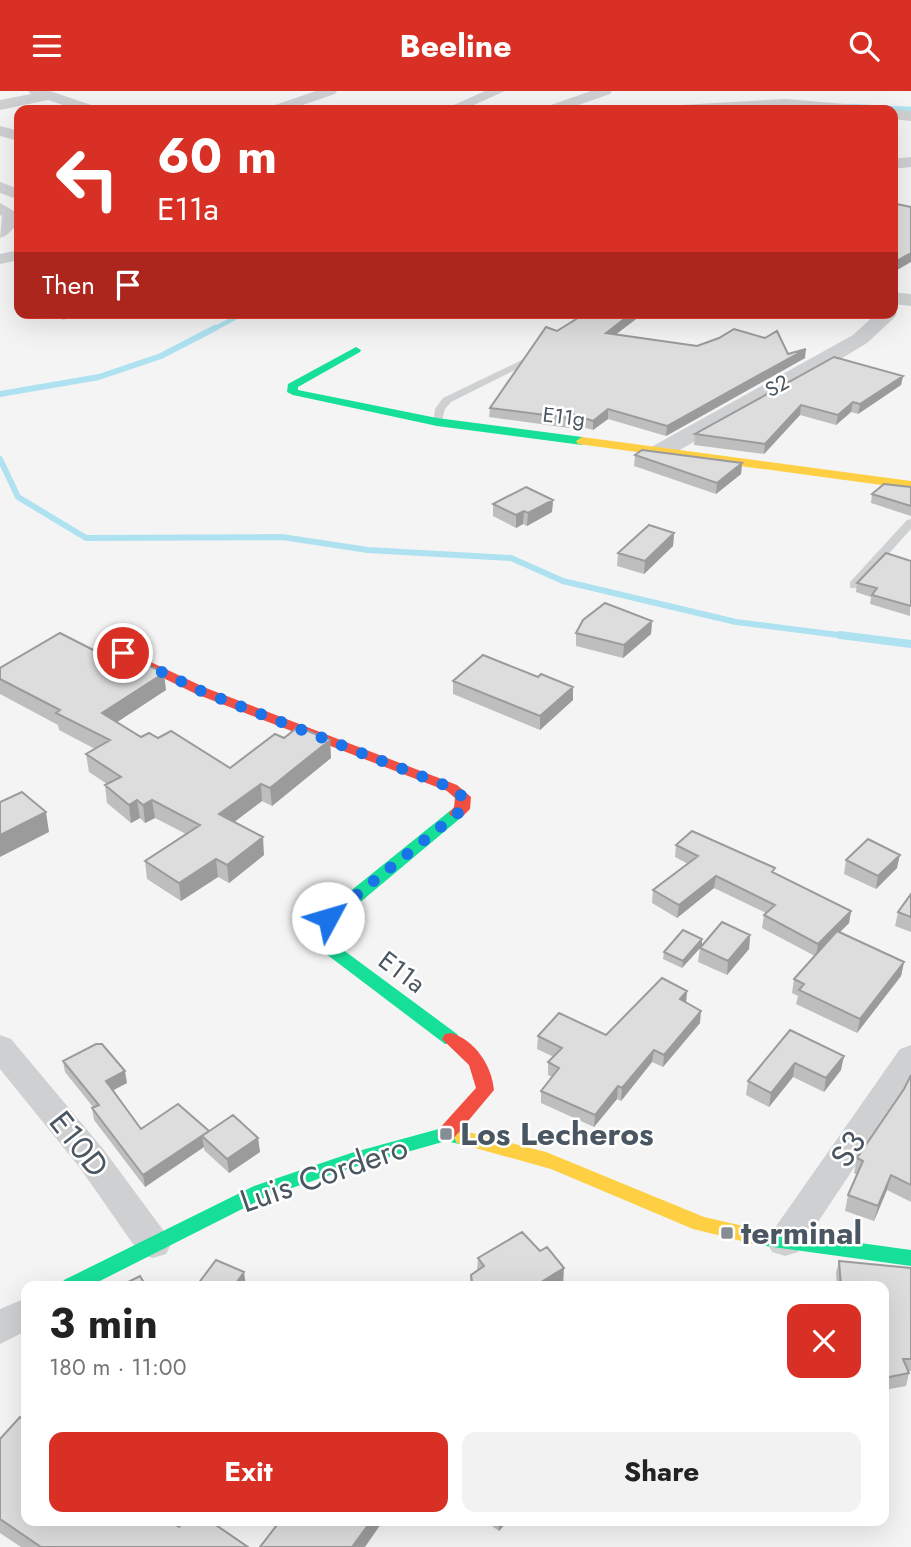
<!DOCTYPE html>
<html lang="en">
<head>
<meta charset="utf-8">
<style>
  body { margin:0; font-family:Jost,sans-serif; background:#f2f2f2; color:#222; height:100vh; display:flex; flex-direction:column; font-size:26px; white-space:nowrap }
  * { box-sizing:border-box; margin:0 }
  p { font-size:23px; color:#767676 }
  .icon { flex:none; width:38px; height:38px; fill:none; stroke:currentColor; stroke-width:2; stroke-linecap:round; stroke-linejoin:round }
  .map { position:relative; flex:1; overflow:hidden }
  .side { position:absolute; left:21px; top:1190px; width:868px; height:245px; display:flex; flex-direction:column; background:#fff; border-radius:14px; box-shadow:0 7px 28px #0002 }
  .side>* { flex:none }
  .top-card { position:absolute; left:14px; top:14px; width:884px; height:214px; border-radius:14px; box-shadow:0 7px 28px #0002; background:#d93025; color:#fff; overflow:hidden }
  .pin { position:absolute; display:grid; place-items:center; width:60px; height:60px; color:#fff; margin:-30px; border:4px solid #fff; border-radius:50%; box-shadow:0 2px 7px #0007 }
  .me { position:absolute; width:77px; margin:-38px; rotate:51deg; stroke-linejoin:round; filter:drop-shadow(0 0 5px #0008) }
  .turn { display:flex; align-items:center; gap:24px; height:147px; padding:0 28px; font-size:32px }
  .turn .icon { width:91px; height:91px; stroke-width:2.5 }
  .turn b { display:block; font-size:49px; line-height:60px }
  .then { display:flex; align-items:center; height:66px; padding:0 28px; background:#0003; gap:14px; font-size:26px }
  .round { display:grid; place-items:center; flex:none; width:74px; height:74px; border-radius:14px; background:#f2f2f2 }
  .summary { display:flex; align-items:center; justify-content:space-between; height:119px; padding:0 28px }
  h1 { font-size:42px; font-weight:700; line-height:52px }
  .cta { display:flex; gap:14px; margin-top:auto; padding:14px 28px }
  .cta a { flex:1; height:80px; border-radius:14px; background:#d93025; color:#fff; font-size:28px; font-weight:700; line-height:80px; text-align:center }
  .cta a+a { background:#f2f2f2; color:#222 }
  header { display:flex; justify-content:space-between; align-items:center; height:91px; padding:0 28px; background:#d93025; color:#fff; font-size:32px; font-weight:700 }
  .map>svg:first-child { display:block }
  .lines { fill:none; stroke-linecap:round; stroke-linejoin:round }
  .stream-far2 { stroke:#aee2f0; stroke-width:4.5 }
  .stream-far1 { stroke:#aee2f0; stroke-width:6 }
  .stream { stroke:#aee2f0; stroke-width:8 }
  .lane { fill:#ced0d2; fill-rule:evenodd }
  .street { fill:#ced0d2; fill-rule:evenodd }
  .fast { fill:#16e098; fill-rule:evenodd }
  .slow { fill:#ffcf43; fill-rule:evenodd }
  .jam { fill:#f24e42; fill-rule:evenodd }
  .wall { fill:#bebebf }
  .shaded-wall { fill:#9b9b9b }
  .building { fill:#ddddde; stroke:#9b9b9b; stroke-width:2 }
  .route { stroke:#1a73e8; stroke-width:12; stroke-dasharray:0 21.6 }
  .poi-dot { fill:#868d94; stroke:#fff; stroke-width:2.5 }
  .labels { text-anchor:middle; stroke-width:5; stroke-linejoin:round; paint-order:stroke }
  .far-street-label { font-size:21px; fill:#4a5661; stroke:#fff }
  .street-label { font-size:26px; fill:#4a5661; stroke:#fff }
  .near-poi-label { font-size:32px; font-weight:bold; fill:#4a5661; stroke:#fff; text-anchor:start }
  .near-street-label { font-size:32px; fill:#4a5661; stroke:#fff }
</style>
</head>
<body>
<header><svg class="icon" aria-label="menu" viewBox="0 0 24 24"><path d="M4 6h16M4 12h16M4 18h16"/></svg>Beeline<svg class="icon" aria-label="search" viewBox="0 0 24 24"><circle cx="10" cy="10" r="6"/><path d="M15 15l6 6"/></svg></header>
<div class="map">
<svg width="911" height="1456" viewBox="0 0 911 1456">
  <rect width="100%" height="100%" fill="#f4f4f4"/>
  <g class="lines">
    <path class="stream-far2" d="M851,15L911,18
      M212,239L244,222"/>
    <path class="stream-far1" d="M0,303L99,286L161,265L215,237
      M0,368L18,406L86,447L282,446L368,459L511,467L563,490L736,531L854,546"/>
    <path class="stream" d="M840,544L911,553"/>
    <path class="lane" d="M522,269L525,270V274L451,311L445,318L441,333H433L435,318L443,307Z
      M911,428V438L858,497H850V491L907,429Z"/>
    <path class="street" d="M28,0H50L97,16L100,19H78L48,9L0,19V9L31,3Z
      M316,0H337L335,3L288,19L272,17L275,14Z
      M485,0H505L463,19L447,17Z
      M591,0H612L610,3L564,19H542L545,16Z
      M786,8L857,14L865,19L786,16L673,19L681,14Z
      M892,18L911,20V30L892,28V19H889Z
      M0,35L19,40V50L0,45Z
      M911,66V76L892,78V68Z
      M0,91L19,98V109L0,102Z
      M0,112L19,123C19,133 9,145 0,147L2,125L0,124Z
      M19,159V169L0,173V163Z
      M892,201L911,203V215L892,213Z
      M892,217L897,222L895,226L867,252L849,263L669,365H653L650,360L653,355L853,244L877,222H892Z
      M75,222L73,226L63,229L54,223Z
      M591,222L588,227L581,229L572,223Z
      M0,944L11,948L104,1059L166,1143L171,1153L166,1163L153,1167L140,1163L80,1077L0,978Z
      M911,954V991L798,1161L785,1165L772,1161L767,1151L772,1141L900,958Z
      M26,1207V1240L0,1253V1218Z"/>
    <path class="fast" d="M356,256L361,259L360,261L298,296V299L437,327L582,346L588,350L582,354L437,335L293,304L287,301L288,293Z
      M457,717L463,719L465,722L463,725L327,839V847L457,943L460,948L457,953H445L313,853L311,838L322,823L451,719Z
      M446,1036L471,1042L474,1047L471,1052L464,1054L446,1050L354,1076L268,1105L90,1195H61L64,1189L254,1095L351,1062Z
      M758,1138L911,1159V1175L758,1154L751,1152L748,1146L751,1140Z"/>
    <path class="slow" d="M582,346L911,390V398L578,353L576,350Z
      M464,1040L546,1061L704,1126L765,1140L768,1146L765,1152L758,1154L693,1138L551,1078L457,1052L454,1047L457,1042Z"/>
    <path class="jam" d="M123,558L206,597L457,694L471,706L470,718L463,725H451L449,722L454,716L455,707L447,700L196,603L118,565L116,562L118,559Z
      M451,942C475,949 492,975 494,999L453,1048L446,1050L439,1048L437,1043L439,1038L476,997L469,974L442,948L445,943Z"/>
  </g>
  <path class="wall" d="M586,222H640V225L616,243L697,255L788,263L805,267L666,345L608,328L593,339L571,333L569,337L489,326L490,317L557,240Z
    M903,285L901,294L858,323L851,321L836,334L800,324L764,363L694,354L695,343Z
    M635,364L742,372L741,383L716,403L634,375Z
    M911,396V425L871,412L872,403Z
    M553,409L552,421L527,435L523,433L516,437L493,425V413Z
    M674,442L673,455L644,483L617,475L618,462Z
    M911,470L910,525L870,513L871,506L856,501L857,492Z
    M652,530L651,543L623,567L576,555V542Z
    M0,577L166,599L117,631L141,646L158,647L230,677L284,647L330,649L331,667L272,715L262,710L234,731L264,764L229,792L218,786L181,810L147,788L145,770L186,743L155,727L145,732L140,727L131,732L107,712L105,694L107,693L89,681L86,663L95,658L59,639L58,634L0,603Z
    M453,590L573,609L540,639L453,603Z
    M676,754L774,782L851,820L849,832L840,841L904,871L901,885L857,942L796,913L798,905L792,902L794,888L815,865L762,837L764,824L766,822L714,797L677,827L652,812L653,799L688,773L675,766Z
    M846,769L897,777L876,798L844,783Z
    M911,803V841L895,835L898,821Z
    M750,844L749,858L727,884L698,871L700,857L682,877L663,868L664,861L702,855Z
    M687,900L686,912L700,932L663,976L652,971L621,1010L617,1008L594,1036L541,1012V1000L552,986L548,984V971L554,966L537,958L538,945L606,944Z
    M790,939L841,979L824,1001L793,986L769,1016L746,1004L748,990Z
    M63,970L127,992L113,999L141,1038L209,1040L258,1047L260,1061L229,1082L204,1059V1056L145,1096L94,1029L92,1017L93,1016L65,981Z
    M911,984V1111L887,1099L874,1130L845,1120L848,1104L857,1084L854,1082L857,1067L904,998Z
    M478,1167L563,1195L470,1192L471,1184L477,1180Z
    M839,1170L911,1177V1280H908L909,1282L906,1295L884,1299V1195H837L836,1182Z
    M0,1348L26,1430L179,1436L248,1456H21L0,1442Z
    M485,1430H508L499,1440Z"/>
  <path class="shaded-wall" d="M911,162V171L892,182L893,172Z
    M632,222H640V225L606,251V242Z
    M806,258L805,267L666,345L667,335Z
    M903,285L901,294L858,323L860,313Z
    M853,311L851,321L836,334L838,324Z
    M801,314L800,324L764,363L765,353Z
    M608,318V328L593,339V330Z
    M572,323L571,333L569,337V327Z
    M742,372L741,383L716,403L717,392Z
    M553,409L552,421L527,435L528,422Z
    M524,420L523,433L516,437V424Z
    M674,442L673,455L644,483L645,470Z
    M652,530L651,543L623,567L624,554Z
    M164,582L166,599L105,639L102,622Z
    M573,596V609L540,639V625Z
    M330,649L331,667L272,715L270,697Z
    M261,693L262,710L221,741L219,723Z
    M137,709L140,727L131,732L129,714Z
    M152,709L155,727L145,732L143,714Z
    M46,721L49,741L0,766V744Z
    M263,746L264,764L229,792L227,774Z
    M900,764L897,777L876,798L878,785Z
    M216,768L218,786L181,810L179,792Z
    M716,785L714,797L677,827L679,814Z
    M851,820L849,832L816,865L818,853Z
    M750,844L749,858L727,884L728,870Z
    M702,848V855L682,877L683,870Z
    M904,871L901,885L857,942L860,928Z
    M687,900L686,912L680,908Z
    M701,920L700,932L663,976L664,964Z
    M654,959L652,971L621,1010L622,997Z
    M844,965L841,979L824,1001L826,987Z
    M795,972L793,986L769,1016L771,1002Z
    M125,980L127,992L108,1002L106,990Z
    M618,995L617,1008L594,1036L595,1024Z
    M209,1040L202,1045L204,1056L145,1096L143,1084Z
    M258,1047L260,1061L229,1082L227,1068Z
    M891,1084L887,1099L874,1130L878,1115Z
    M564,1177L563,1195H543V1190Z
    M244,1181L246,1195H234Z
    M371,1430H383L365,1456H352Z
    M499,1430H508L499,1440Z"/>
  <path class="building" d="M892,112L911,116V162L893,172H892Z
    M586,222H632L606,242L697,255L719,247L734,238L765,247L777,240L788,263L806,258L667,335L608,318L593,330L572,323L569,327L490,317L546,236L557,240Z
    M834,266L903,285L860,313L853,311L838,324L801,314L765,353L695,343Z
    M642,359L742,372L717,392L635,364Z
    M884,393L911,396V415L872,403Z
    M526,396L553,409L528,422L524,420L516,424L493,413Z
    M649,434L674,442L645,470L618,462Z
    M886,462L911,470V515L872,504L877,497L857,492Z
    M605,512L652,530L624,554L576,542L583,529Z
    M60,542L107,566L118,559L164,582L102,622L141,646L149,642L158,647L171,640L230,677L275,643L284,647L298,636L330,649L270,697L261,693L219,723L263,746L227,774L216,768L179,792L145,770L200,734L152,709L143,714L137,709L129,714L105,694L121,686L86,663L110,649L56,622L60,619L0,588V577Z
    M483,564L538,586L541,583L573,596L540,625L453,590Z
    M22,701L46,721L0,744V711Z
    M692,740L775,777L772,781L851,820L818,853L764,824L775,814L716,785L679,814L653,799L698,765L676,754Z
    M868,748L900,764L878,785L846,769Z
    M911,803V826L898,821Z
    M722,831L750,844L728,870L700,857Z
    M683,839L702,848L683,870L664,861Z
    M837,840L904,871L860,928L799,899L804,893L794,888Z
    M662,887L687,900L680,908L701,920L664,964L654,959L622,997L618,995L595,1024L541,1000L559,977L548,971L562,957L538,945L559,922L606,944Z
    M790,939L844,965L826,987L795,972L771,1002L748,990Z
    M96,953H102L125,980L106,990L141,1038L178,1013L209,1040L143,1084L92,1017L99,1014L63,970Z
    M911,984V1094L891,1084L878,1115L848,1104L863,1070L857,1067L904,998Z
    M233,1024L258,1047L227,1068L202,1045Z
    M522,1141L540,1160L547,1156L564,1177L543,1190L548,1195H465L472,1191L471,1184L484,1175L478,1167Z
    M216,1169L244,1181L234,1195H204L198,1193Z
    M839,1170L911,1177V1268H903L909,1282L884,1287V1195H841Z
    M140,1185L146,1195H120Z
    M20,1326L26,1330V1430H170L179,1436L184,1430H210L248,1456H41L0,1428V1348Z
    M280,1430H371L352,1456H260Z"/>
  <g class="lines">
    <path class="route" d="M123,562L201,600L452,697L463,706V718L328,827"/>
  </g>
  <g class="poi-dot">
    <rect x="439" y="1036" width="14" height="14" rx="3.5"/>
    <rect x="720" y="1135" width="14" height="14" rx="3.5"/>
  </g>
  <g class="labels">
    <g class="far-street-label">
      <text transform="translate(777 295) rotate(-29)" y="7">S2</text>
      <text transform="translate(564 326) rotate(7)" y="7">E11g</text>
    </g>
    <g class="street-label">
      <text transform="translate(402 881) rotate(37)" y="9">E11a</text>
    </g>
    <g class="near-poi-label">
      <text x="460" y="1054">Los Lecheros</text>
      <text x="741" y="1153">terminal</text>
    </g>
    <g class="near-street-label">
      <text transform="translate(79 1053) rotate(52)" y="11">E10D</text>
      <text transform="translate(848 1058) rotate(-56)" y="11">S3</text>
      <text transform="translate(324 1083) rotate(-19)" y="11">Luis Cordero</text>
    </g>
  </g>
</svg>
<div class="pin" style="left:123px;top:562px;background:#d93025"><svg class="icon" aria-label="arrive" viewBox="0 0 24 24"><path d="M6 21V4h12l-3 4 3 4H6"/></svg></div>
<svg class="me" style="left:328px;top:827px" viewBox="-20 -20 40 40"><circle r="19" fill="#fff"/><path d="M0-13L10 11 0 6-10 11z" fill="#1a73e8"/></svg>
<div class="top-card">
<div class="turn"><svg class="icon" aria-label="left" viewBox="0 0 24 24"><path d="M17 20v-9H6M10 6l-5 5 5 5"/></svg><div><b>60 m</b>E11a</div></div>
<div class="then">Then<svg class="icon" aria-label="arrive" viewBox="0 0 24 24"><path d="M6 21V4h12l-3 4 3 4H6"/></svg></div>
</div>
<section class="side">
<div class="summary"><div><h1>3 min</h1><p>180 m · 11:00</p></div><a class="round" style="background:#d93025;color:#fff"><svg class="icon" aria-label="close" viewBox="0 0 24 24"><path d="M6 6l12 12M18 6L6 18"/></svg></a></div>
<div class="cta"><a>Exit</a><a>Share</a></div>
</section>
</div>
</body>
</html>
